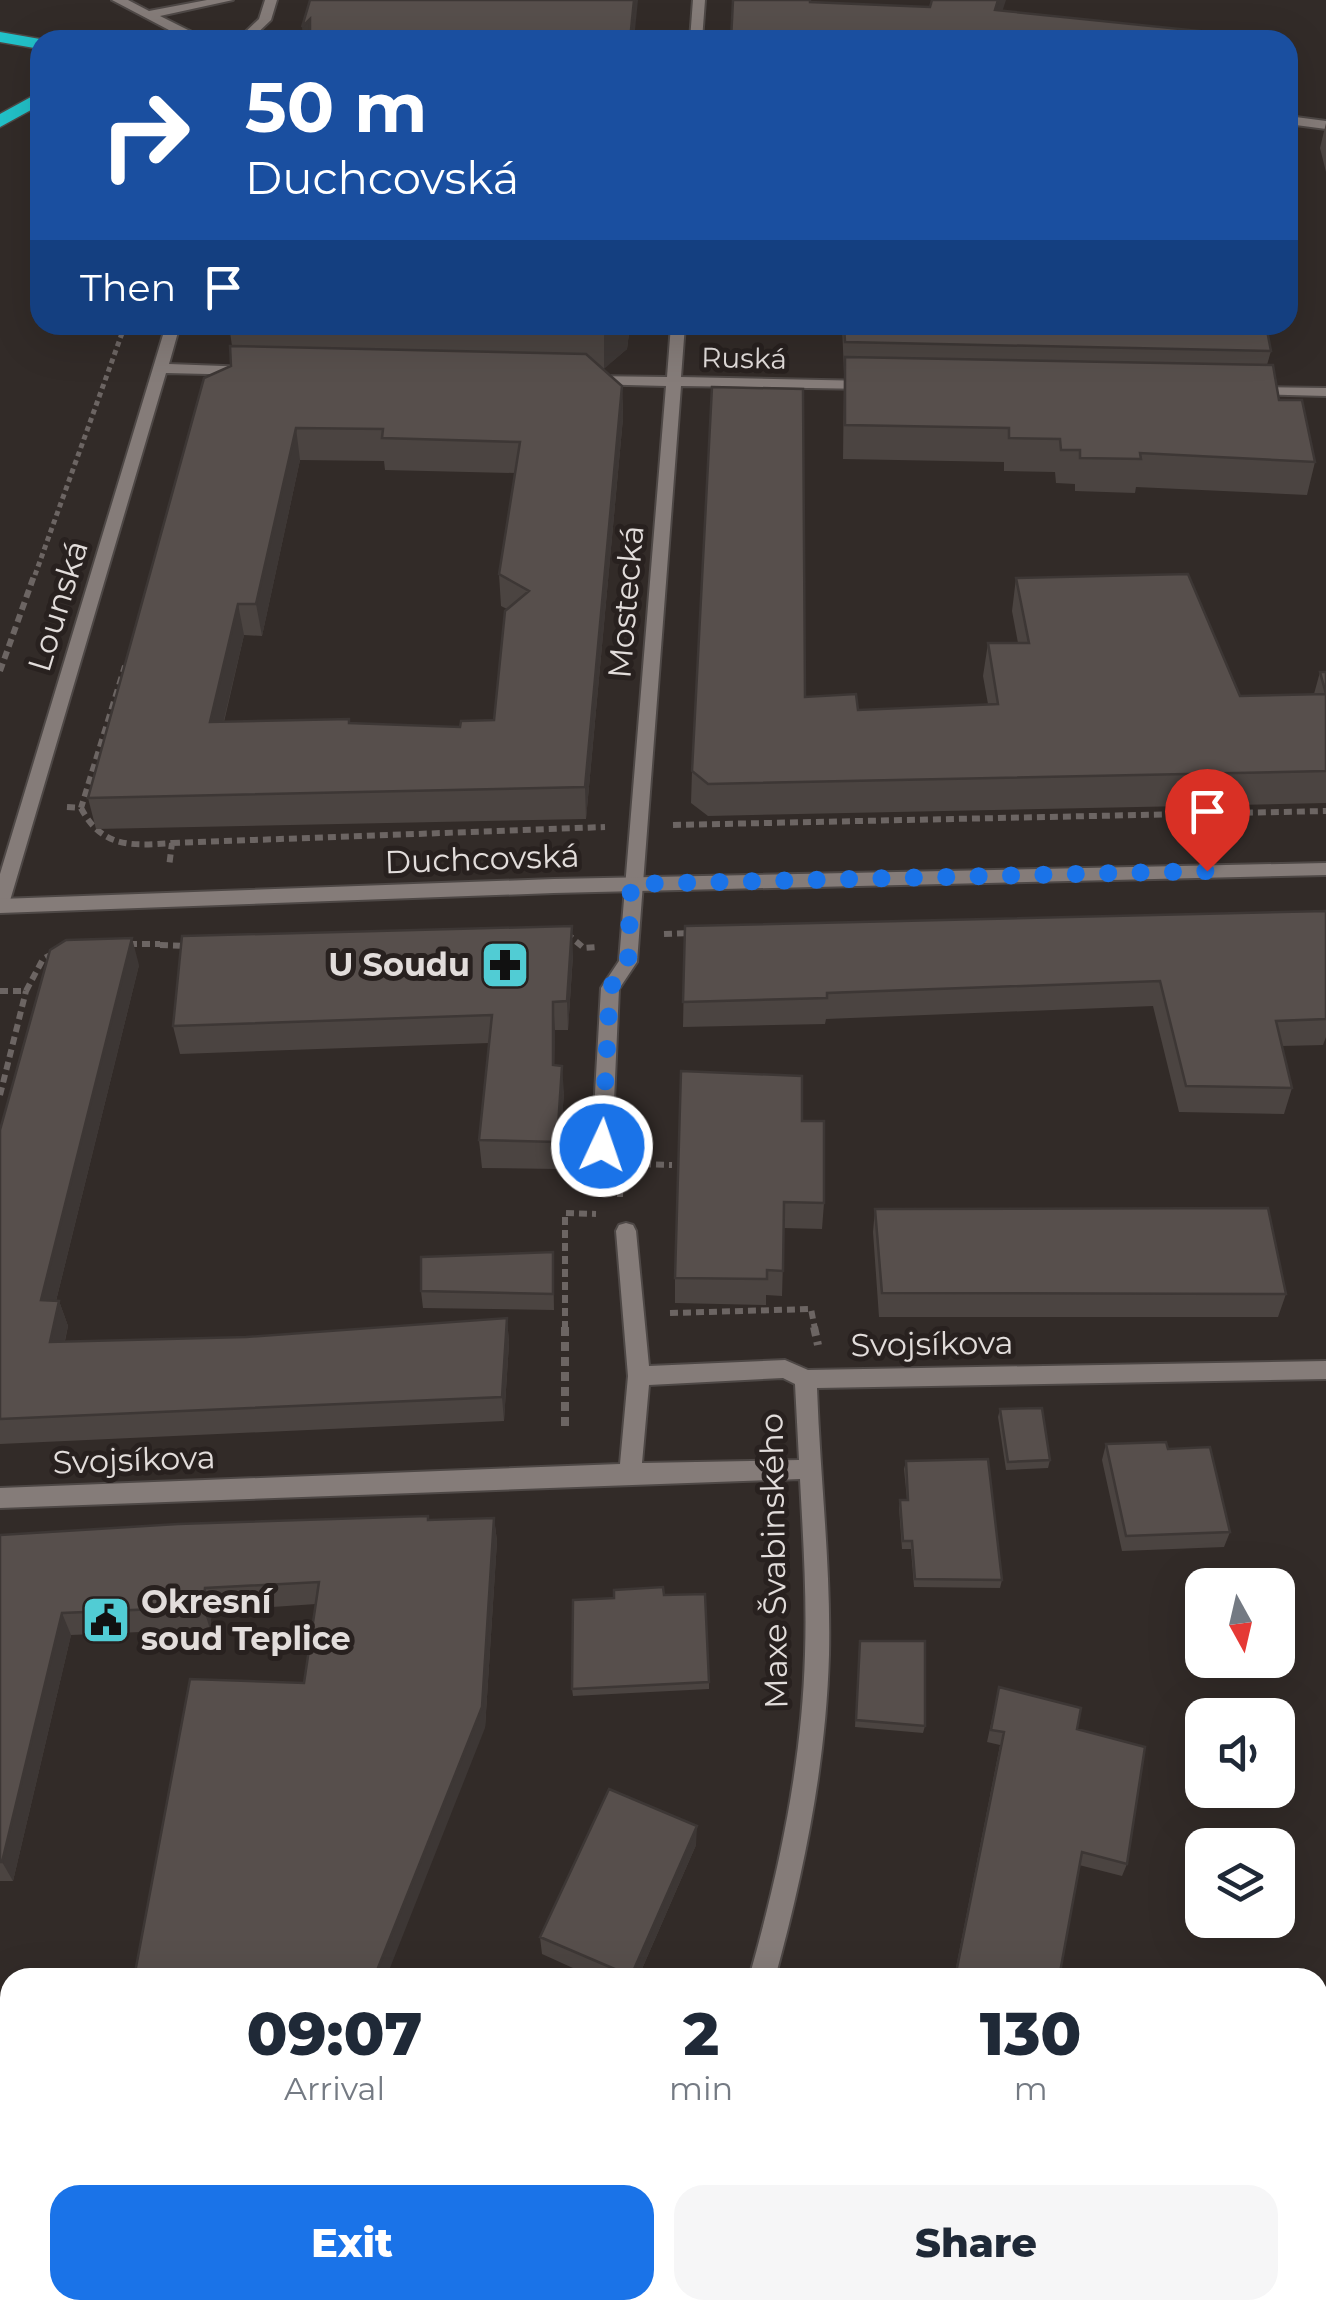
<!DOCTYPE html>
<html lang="en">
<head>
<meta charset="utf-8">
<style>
  body { margin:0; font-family:Montserrat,sans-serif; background:#f6f6f7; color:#1f2937; height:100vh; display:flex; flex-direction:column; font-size:38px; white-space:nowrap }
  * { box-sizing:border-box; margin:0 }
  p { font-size:32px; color:#747a83 }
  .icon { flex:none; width:55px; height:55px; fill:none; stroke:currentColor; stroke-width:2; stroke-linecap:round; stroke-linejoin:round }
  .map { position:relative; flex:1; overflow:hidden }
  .sheet { position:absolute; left:0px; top:1968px; width:1328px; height:352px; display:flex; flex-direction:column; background:#fff; border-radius:30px 30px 0 0; box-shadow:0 10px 40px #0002 }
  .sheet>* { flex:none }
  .hud { position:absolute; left:30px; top:30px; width:1268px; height:305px; border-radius:30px; box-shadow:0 10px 40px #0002; background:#1a4fa0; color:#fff; overflow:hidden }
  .needle { width:65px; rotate:172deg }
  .tools { position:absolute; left:1185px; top:1568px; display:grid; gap:20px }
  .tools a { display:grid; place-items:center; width:110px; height:110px; border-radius:20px; background:#fff; box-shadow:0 10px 40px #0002; font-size:50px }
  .pin { position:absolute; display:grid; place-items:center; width:85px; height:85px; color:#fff; margin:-102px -42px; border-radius:50% 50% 50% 0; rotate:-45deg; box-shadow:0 0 10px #0007 }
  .pin .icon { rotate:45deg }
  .me { position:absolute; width:110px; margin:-55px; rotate:3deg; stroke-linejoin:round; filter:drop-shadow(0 0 8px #0008) }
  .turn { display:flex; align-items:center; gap:35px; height:210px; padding:0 50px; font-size:45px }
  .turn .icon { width:130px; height:130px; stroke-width:2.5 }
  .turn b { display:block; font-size:70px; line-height:85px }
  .then { display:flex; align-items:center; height:95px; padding:0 50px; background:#0003; gap:20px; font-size:38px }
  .eta { display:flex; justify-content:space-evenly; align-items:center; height:170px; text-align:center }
  .eta b { font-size:60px; font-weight:800; line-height:70px }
  .action { display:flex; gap:20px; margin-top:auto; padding:20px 50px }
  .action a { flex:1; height:115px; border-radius:30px; background:#1a73e8; color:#fff; font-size:40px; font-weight:800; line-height:115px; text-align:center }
  .action a+a { background:#f6f6f7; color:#1f2937 }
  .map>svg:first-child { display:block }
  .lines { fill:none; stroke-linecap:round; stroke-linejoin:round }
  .minor-casing { stroke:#4e4846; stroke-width:4 }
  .tertiary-casing { stroke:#4e4846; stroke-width:4 }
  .trunk-casing { stroke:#4e4846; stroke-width:3 }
  .path-far2 { stroke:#6c6563; stroke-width:5; stroke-dasharray:5 4; stroke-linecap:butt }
  .path-far1 { stroke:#6c6563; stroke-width:6; stroke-dasharray:8 5; stroke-linecap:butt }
  .path { stroke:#6c6563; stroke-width:8; stroke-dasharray:9 6; stroke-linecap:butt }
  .minor { fill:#857c79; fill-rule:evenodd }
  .tertiary { fill:#857c79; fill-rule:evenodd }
  .trunk { fill:#22c2c9; fill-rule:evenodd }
  .wall { fill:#4b4441; fill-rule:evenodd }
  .shaded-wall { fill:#3d3735 }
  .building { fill:#574f4c; stroke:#3d3735; stroke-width:2.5; fill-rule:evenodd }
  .route { stroke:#1a73e8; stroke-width:18; stroke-dasharray:0 32.4 }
  .labels { text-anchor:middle; stroke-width:10; stroke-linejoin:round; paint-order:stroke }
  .far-street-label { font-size:28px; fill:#e2dddb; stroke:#28211f }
  .street-label { font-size:32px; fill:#e2dddb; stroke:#28211f }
  .poi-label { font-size:32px; font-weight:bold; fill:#e2dddb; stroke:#28211f; text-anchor:end }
</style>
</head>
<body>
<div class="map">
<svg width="1326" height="2319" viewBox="0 0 1326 2319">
  <rect width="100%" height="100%" fill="#322b28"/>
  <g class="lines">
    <g class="minor-casing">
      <path id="minor" d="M112,0H128L149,11L207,0H233L160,16L200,36L238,39L259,19L265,0H277L271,20L250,40H188Z
        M693,0H705L702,40H690Z
        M1288,116L1326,121V129L1288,124Z
        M166,325H180L169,364L250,367L257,371L250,375L166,373L9,904L0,911V874Z
        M671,325H685L681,377L870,381L877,385L870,389L681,386L637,962L619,989L612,1146L609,1152H595L592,1146L601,988L619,961L666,386L589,384L582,380L589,376L667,377Z
        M1254,387L1326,388V396L1249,394L1247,391Z
        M626,1223L633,1225L636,1231L649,1366L785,1360L808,1370L1326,1361V1379L817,1388C820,1477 831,1566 829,1655C826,1764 804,1872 775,1978H749C779,1872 802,1764 805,1654C807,1596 803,1537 800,1479L0,1508V1488L620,1464L628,1376L616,1231L619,1225ZM783,1378L795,1384L799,1460L642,1463L649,1385Z
        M1318,2261L1326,2264V2292L1318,2289Z
        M0,2266L10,2269V2297L0,2294Z
        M110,2310H172L176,2319H114Z
        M609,2310H637L634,2319H606Z"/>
    </g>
    <g class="tertiary-casing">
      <path id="tertiary" d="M1326,863V875L554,893L0,913V899L554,879Z"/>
    </g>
    <g class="trunk-casing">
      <path id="trunk" d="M0,32L40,39L45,40H40V49L0,42Z
        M40,92V105L0,127V114Z"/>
    </g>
    <path class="path-far2" d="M35,575L125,325"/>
    <path class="path-far1" d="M0,671L35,573
      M67,807L81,808L125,666
      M81,808C102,848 131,846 172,843L169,867
      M673,825L1326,811
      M172,843L605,827
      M566,933L584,948L597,947
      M664,934L691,933
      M129,944H160
      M160,945L189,946
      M0,991H26L43,959L54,953
      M0,1095L26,991
      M630,1164L672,1165
      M620,1197L621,1170
      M670,1313L811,1309L815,1329
      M565,1329V1213L596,1214"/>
    <path class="path" d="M565,1327V1427
      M814,1327L818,1345"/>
    <use href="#minor" class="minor"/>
    <use href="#tertiary" class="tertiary"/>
    <use href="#trunk" class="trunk"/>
  </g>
  <path class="wall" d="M1326,123V172L1320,148Z
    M229,325H630L627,349L603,369L622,386L623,418L586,819L96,829L88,798L231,366L232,346ZM300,460L384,461L385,470L515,473L499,574L501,606L507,609L494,720L460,727L350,723L224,722L244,635L262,636Z
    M842,325H1266L1271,351L1267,365L1279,400L1315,462L1307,495L1136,487L1135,493L1075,491V484L1056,483L1055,472L1004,471V462L843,459L844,374Z
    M1016,578L1240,696L1314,694L1320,672H1326V803L708,816L691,803L692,771L805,697L858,710L988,704L983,676L988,643H1018L1012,611Z
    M1326,911V1037L1323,1045L1282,1046L1292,1088L1284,1114L1179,1112L1153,1006L826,1019L825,1024L683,1027L685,926Z
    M573,955L568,1030H555L554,1065L564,1093L558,1169L482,1168L479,1140L489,1043L180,1054L173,1026Z
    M139,965L56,1301H59L68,1326L65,1341L246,1337L507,1318L509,1343L504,1421L0,1444V1130Z
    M802,1121L824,1203L822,1229L784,1228L782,1296L766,1295V1305L675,1303V1278Z
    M875,1209L1286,1294L1278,1317H879L873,1232Z
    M553,1252L554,1310L423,1308L421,1291Z
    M1000,1409L1050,1460L1048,1468L1006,1470L998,1417Z
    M1106,1444L1168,1449L1230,1532L1224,1547L1122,1551L1102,1460Z
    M906,1461L1002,1580L1000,1588L914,1587L911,1549H902L899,1508L900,1500H907L904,1469Z
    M428,1516L429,1520L494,1518L497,1541L485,1728L304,1683L316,1604L212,1611L210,1629L71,1635L13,1881H0V1535Z
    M664,1595L709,1682V1689L573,1696L572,1689Z
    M859,1648L925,1726L923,1733L855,1727Z
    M999,1687L1077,1729L1127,1864L1122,1876L1079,1865L1059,1978H954L1000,1745L987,1742Z
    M696,1845L638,1978H595L542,1954L540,1937Z
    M1318,2036L1326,2038V2162L1318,2159Z
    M0,2073L10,2076V2209L0,2206Z"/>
  <path class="shaded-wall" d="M634,0H638L634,40H630Z
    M998,0H1006L993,40L995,10Z
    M310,19L313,40H303L302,27Z
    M612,325H630L627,349L604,369V332Z
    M622,386L623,418L586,819L585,787Z
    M296,428L300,460L262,636L256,604Z
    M238,604L244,635L216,753L210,722Z
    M572,926L573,955L568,1030L567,1001Z
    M132,938L139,965L50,1325L41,1300Z
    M553,1002L555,1030L554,1093L553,1065Z
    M562,1066L564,1093L558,1169L557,1142Z
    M59,1301L68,1326L59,1366L50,1342Z
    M507,1318L509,1343L504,1421L502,1397Z
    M494,1518L497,1541L485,1728L386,1978H374Z
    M205,1588L212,1611L210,1629L203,1607Z
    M62,1613L71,1635L13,1881L2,1862Z
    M697,1826L696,1845L638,1978H631Z
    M5,2189L10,2195V2204L3,2195Z"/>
  <path class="building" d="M310,0H634L630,40H310V19L302,27Z
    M733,0H810V2L930,7L932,0H998L995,10L1239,35L1238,40H731Z
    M248,325H612L604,332Z
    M844,325H1266L1271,351L845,342Z
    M230,346L586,354L622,386L585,787L88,798L204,378L231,366ZM296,428L383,429L382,438L520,442L499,574L529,591L505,611L494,720L461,721L460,727L349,723V719L210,722L238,604H256Z
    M845,357L1273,365L1279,400H1302L1315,462L1140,453L1141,459L1080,458V450H1061L1060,439L1009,438V428L845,425Z
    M712,387L803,389L805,697L856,694L858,710L998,704L988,643H1029L1016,578L1188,574L1240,696L1326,694L1320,672H1326V771L708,784L692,771Z
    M1326,911V1019L1276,1021L1292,1088L1186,1086L1160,981L827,993V998L683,1002L685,926Z
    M572,926L567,1001L553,1002V1065L562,1066L557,1142L479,1140L492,1015L173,1026L182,936Z
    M132,938L41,1300L59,1301L50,1342L246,1337L507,1318L502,1397L0,1419V1130L50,950L66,940Z
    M681,1071L802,1076V1121H824V1203L784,1202L783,1271L767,1270V1279L675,1278Z
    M1268,1208L1286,1294L882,1293L875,1209Z
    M553,1252V1294L421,1291V1257Z
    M1042,1408L1050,1460L1008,1462L1000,1409Z
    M1166,1442L1168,1449L1210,1447L1230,1532L1126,1536L1106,1444Z
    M988,1459L1002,1580L915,1579L912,1541H903L900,1500H908L906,1461Z
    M428,1516V1520L494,1518L482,1707L374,1978H134L190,1679L304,1683L319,1582L205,1588L203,1607L62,1613L2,1862H0V1535L178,1524Z
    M663,1587L664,1595L705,1594L709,1682L572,1689L573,1600L614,1598V1590Z
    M860,1641H925V1726L856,1720Z
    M999,1687L1081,1708L1077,1729L1145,1747L1127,1864L1082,1852L1059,1978H955L1004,1732L991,1730Z
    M609,1789L697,1826L631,1976L540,1937Z
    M1318,2036L1326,2038V2149L1318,2146Z
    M0,2073L10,2076V2190L5,2189L3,2195L0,2194Z
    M760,2310H987L984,2319H757Z"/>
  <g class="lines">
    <path class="route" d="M602,1146L610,988L628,962L631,884L1207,871"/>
  </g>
  <defs>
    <g id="pharmacy-square" transform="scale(2.5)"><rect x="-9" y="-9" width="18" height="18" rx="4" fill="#51ccd4" stroke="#28211f"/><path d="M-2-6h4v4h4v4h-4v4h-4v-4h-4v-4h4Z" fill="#111"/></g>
    <g id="civic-square" transform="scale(2.5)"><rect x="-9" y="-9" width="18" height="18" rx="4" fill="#51ccd4" stroke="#28211f"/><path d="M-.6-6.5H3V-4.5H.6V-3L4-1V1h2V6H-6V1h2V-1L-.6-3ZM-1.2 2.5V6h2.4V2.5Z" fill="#111"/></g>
  </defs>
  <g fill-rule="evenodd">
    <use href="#pharmacy-square" x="505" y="965"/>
    <use href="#civic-square" x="106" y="1620"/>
  </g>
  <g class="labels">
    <g class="far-street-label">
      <text transform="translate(744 358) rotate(1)" y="10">Ruská</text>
    </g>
    <g class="street-label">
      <text transform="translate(626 602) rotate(-85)" y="11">Mostecká</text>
      <text transform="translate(58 606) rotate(-73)" y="11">Lounská</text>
      <text transform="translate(482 859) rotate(-2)" y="11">Duchcovská</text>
      <text transform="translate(932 1344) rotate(-1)" y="11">Svojsíkova</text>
      <text transform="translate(134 1460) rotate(-2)" y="11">Svojsíkova</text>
      <text transform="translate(774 1561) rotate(-91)" y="11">Maxe Švabinského</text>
    </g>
    <g class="poi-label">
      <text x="470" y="976">U Soudu</text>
      <text x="141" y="1613" text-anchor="start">Okresní<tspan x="141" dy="37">soud Teplice</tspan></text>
    </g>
  </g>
</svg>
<div class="tools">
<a><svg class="needle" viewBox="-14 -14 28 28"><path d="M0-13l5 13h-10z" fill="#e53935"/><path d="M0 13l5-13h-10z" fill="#747a83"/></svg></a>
<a><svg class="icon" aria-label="sound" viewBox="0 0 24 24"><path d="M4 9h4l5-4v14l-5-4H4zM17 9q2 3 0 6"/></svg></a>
<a><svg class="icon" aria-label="layers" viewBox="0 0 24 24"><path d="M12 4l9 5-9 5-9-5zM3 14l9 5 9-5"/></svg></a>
</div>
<div class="pin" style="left:1207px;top:871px;background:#d93025"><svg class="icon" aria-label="arrive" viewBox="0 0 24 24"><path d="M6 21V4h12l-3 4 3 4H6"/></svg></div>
<svg class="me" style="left:602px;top:1146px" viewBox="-20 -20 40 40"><circle r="17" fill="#1a73e8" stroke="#fff" stroke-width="3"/><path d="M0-11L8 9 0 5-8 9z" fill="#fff"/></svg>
<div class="hud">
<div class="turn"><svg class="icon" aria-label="right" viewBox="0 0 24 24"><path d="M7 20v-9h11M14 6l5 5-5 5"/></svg><div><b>50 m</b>Duchcovská</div></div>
<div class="then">Then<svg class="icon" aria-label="arrive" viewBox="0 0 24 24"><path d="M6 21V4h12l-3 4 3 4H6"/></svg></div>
</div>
<section class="sheet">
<div class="eta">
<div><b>09:07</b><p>Arrival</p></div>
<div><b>2</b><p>min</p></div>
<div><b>130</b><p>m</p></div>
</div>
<div class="action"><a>Exit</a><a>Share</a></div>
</section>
</div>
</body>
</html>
